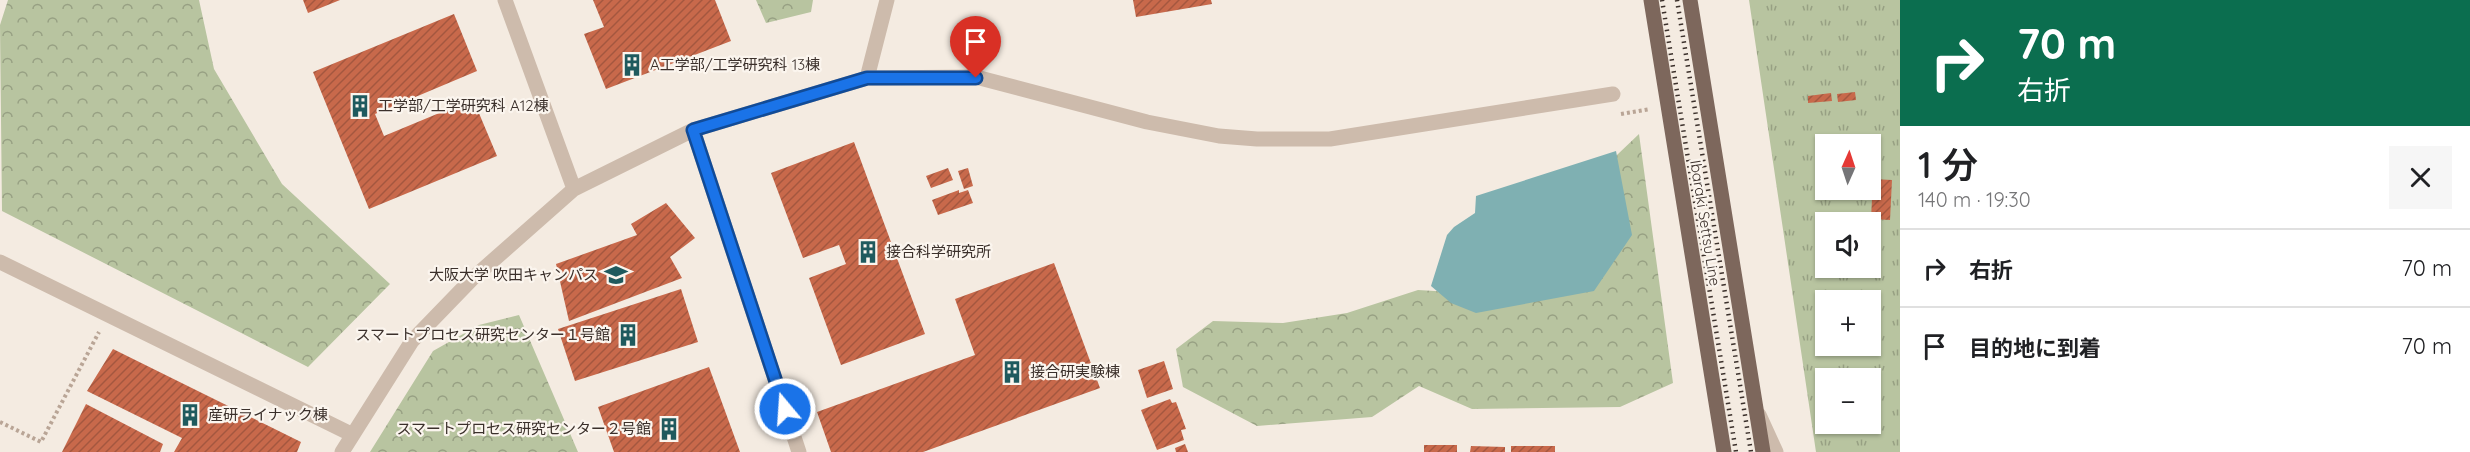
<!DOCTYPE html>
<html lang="ja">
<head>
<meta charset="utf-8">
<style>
  body { margin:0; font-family:Quicksand,"Noto Sans JP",sans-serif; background:#f6f6f6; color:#202124; height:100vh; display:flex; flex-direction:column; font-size:22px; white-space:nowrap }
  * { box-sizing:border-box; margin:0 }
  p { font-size:20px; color:#757577 }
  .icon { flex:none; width:33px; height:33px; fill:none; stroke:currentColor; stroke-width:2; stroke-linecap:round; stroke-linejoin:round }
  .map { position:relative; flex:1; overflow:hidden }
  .panel { display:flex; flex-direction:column; background:#fff; width:570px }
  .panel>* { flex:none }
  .top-card { background:#0b6e4f; color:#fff; overflow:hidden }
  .needle { width:39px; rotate:3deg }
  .tools { position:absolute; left:1815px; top:134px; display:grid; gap:12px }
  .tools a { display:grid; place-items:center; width:66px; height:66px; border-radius:0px; background:#fff; box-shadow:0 2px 4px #0004; font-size:30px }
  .pin { position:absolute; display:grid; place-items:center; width:51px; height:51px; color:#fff; margin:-62px -26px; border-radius:50% 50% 50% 0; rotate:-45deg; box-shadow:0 0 6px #0007 }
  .pin .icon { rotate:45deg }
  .me { position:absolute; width:66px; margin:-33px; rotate:342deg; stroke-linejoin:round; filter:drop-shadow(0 0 4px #0008) }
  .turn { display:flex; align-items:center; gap:21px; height:126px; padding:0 18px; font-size:27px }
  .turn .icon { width:78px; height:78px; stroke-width:2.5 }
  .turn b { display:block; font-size:42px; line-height:51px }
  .round { display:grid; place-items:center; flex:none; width:63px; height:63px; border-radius:0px; background:#f6f6f6 }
  .head { display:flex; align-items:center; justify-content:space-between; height:102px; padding:0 18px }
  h1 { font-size:36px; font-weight:600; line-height:45px }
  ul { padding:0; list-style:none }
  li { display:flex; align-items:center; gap:18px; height:78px; padding:0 18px; border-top:2px solid #e0e0e0 }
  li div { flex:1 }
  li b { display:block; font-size:22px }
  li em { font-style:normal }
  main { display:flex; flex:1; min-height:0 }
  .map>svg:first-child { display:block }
  .grass { fill:url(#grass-tufts); fill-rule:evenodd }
  .forest { fill:url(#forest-crowns) }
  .water { fill:#7fb0b2 }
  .building { fill:url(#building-hatch) }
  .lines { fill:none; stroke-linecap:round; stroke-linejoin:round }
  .path { stroke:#b9a596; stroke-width:4; stroke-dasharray:3 3; stroke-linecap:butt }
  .minor { stroke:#cdbbac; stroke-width:15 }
  .major { stroke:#7d675c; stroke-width:15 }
  .rail { stroke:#3b302b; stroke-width:4.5; stroke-dasharray:1.5 4.5; stroke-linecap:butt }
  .route-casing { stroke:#114b97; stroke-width:15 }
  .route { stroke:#1a73e8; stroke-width:10 }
  .labels { text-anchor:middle; stroke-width:4.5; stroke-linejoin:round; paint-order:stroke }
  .poi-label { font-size:15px; fill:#3b302b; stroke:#fbf5ee; text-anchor:start }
  .street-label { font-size:15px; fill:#3b302b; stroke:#fbf5ee }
</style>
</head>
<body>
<main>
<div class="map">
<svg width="1900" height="452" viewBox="0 0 1900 452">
  <defs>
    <pattern id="grass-tufts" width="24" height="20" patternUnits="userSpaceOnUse" patternTransform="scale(1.5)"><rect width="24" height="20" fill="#b8c4a0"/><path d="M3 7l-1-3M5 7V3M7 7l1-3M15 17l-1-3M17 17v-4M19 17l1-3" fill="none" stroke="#97a083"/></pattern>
    <pattern id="forest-crowns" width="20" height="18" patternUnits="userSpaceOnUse" patternTransform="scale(1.5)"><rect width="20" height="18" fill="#b8c4a0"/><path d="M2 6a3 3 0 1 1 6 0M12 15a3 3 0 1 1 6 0" fill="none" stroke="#97a083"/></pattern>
    <pattern id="building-hatch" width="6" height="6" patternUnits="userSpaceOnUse" patternTransform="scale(1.5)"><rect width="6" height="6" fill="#c8694b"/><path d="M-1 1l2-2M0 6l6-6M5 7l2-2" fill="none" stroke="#a4573f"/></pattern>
  </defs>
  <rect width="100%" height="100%" fill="#f4ebe1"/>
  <path class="grass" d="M1749,0H1900V452H1816ZM1826,144H1870V189H1826ZM1826,222H1870V267H1826ZM1826,300H1870V345H1826ZM1826,378H1870V423H1826Z"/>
  <path class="forest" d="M8,0H199L214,69L282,184L390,284L308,367L2,211L0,25Z
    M756,0H813L811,12L766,23Z
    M1639,134L1673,383L1620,407L1472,409L1419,386L1372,417L1257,426L1183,387L1176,349L1213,321L1283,323L1347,313L1418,290L1484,294L1597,174Z
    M519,315L578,452H370L433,351L479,325Z"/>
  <path class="water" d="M1616,151L1632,235L1594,291L1476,313L1451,303L1431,286L1447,235L1454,227L1475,213L1476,196Z"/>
  <path class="building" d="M303,0H340L308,13Z
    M593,0H715L731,41L606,89L584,34L604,27Z
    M1133,0H1211L1212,4L1136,17Z
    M454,14L477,71L375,114L384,136L473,99L497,156L369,209L313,72Z
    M1855,92L1856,100L1838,102L1837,94Z
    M1831,93L1832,101L1808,103V96Z
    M854,142L925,334L841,365L809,278L846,264L839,245L803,258L771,173Z
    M948,168L953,180L931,188L926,176Z
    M968,168L973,186L964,189L958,171Z
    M1873,179L1892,180L1890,220L1871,219Z
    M959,190V193L968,190L973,203L938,215L932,200Z
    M666,203L695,238L670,257L682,278L569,321L556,264L637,235L631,224Z
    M1054,263L1100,388L923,452H831L817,412L975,355L955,299Z
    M681,289L698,342L575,381L558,329Z
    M113,349L301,442L297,452H174L182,438L87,391Z
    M1164,361L1173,389L1147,398L1138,370Z
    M709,367L740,452H614L598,407Z
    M1170,399L1172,403L1176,402L1186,429L1181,430L1184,440L1157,450L1141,410Z
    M86,404L163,444L160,452H62Z
    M1185,444L1188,452H1176L1175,448Z
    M1424,445H1457V452H1424Z
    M1471,446L1505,447V452H1470Z
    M1511,446H1555V452H1511Z"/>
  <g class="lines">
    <path class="path" d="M1621,114L1650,109
      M0,422L41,442L99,332"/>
    <path class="minor" d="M505,0L574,189
      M867,78L887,0
      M693,130L799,452
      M0,262L351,434
      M1759,415L1776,452
      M342,452L412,341L472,279L574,189L693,130L867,78L976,77L1147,122L1219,136L1257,139H1330L1613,94"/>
    <path class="major" d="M1651,0L1724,452
      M1690,0L1763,452"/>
    <path class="rail" d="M1662,0L1736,452
      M1677,0L1751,452"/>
  </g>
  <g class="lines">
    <g class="route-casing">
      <path id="route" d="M785,409L693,130L867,78H976"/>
    </g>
    <use href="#route" class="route"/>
  </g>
  <defs>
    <g id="building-bare" transform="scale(1.8)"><path d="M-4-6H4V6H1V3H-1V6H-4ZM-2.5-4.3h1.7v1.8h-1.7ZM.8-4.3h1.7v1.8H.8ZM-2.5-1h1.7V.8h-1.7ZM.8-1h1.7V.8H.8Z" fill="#1f5a5e" stroke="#fbf5ee" stroke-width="2.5" paint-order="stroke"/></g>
    <g id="university-bare" transform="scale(1.8)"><path d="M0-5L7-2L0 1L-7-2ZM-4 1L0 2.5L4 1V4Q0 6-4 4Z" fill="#1f5a5e" stroke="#fbf5ee" stroke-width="2.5" paint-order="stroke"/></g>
  </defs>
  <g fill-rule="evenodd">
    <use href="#building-bare" x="632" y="65"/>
    <use href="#building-bare" x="360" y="106"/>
    <use href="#building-bare" x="868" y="252"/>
    <use href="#university-bare" x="616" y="275"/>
    <use href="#building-bare" x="628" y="335"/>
    <use href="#building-bare" x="1012" y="372"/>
    <use href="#building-bare" x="190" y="415"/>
    <use href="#building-bare" x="669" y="429"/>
  </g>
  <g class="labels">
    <g class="poi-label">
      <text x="650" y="70">A工学部/工学研究科 13棟</text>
      <text x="378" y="111">工学部/工学研究科 A12棟</text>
      <text x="886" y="257">接合科学研究所</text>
      <text x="598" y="280" text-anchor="end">大阪大学 吹田キャンパス</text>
      <text x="610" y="340" text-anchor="end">スマートプロセス研究センター１号館</text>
      <text x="1030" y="377">接合研実験棟</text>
      <text x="208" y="420">産研ライナック棟</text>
      <text x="651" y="434" text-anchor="end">スマートプロセス研究センター２号館</text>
    </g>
    <g class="street-label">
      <text transform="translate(1705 223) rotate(81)" y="5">Ibaraki Settsu Line</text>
    </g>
  </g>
</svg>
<div class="tools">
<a><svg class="needle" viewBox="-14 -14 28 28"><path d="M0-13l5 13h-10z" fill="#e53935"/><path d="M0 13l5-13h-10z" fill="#757577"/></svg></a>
<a><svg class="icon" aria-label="sound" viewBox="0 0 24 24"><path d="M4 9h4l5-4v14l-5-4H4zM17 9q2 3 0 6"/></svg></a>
<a>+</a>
<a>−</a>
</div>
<div class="pin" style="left:976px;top:78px;background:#d93025"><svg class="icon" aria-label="arrive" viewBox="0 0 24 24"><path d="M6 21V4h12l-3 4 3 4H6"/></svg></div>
<svg class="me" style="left:785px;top:409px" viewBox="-20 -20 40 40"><circle r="17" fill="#1a73e8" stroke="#fff" stroke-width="3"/><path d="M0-11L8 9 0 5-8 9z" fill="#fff"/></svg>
</div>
<section class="panel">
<div class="top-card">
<div class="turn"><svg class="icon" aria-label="right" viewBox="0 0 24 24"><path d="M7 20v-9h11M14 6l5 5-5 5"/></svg><div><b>70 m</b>右折</div></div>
</div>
<div class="head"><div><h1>1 分</h1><p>140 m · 19:30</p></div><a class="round"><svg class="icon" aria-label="close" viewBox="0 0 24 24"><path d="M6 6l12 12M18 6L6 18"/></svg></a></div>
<ul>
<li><svg class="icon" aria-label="right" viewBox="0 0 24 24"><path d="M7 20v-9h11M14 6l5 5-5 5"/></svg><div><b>右折</b></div><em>70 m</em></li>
<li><svg class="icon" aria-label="arrive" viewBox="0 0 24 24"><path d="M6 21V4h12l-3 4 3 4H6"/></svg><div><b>目的地に到着</b></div><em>70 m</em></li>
</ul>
</section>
</main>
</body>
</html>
